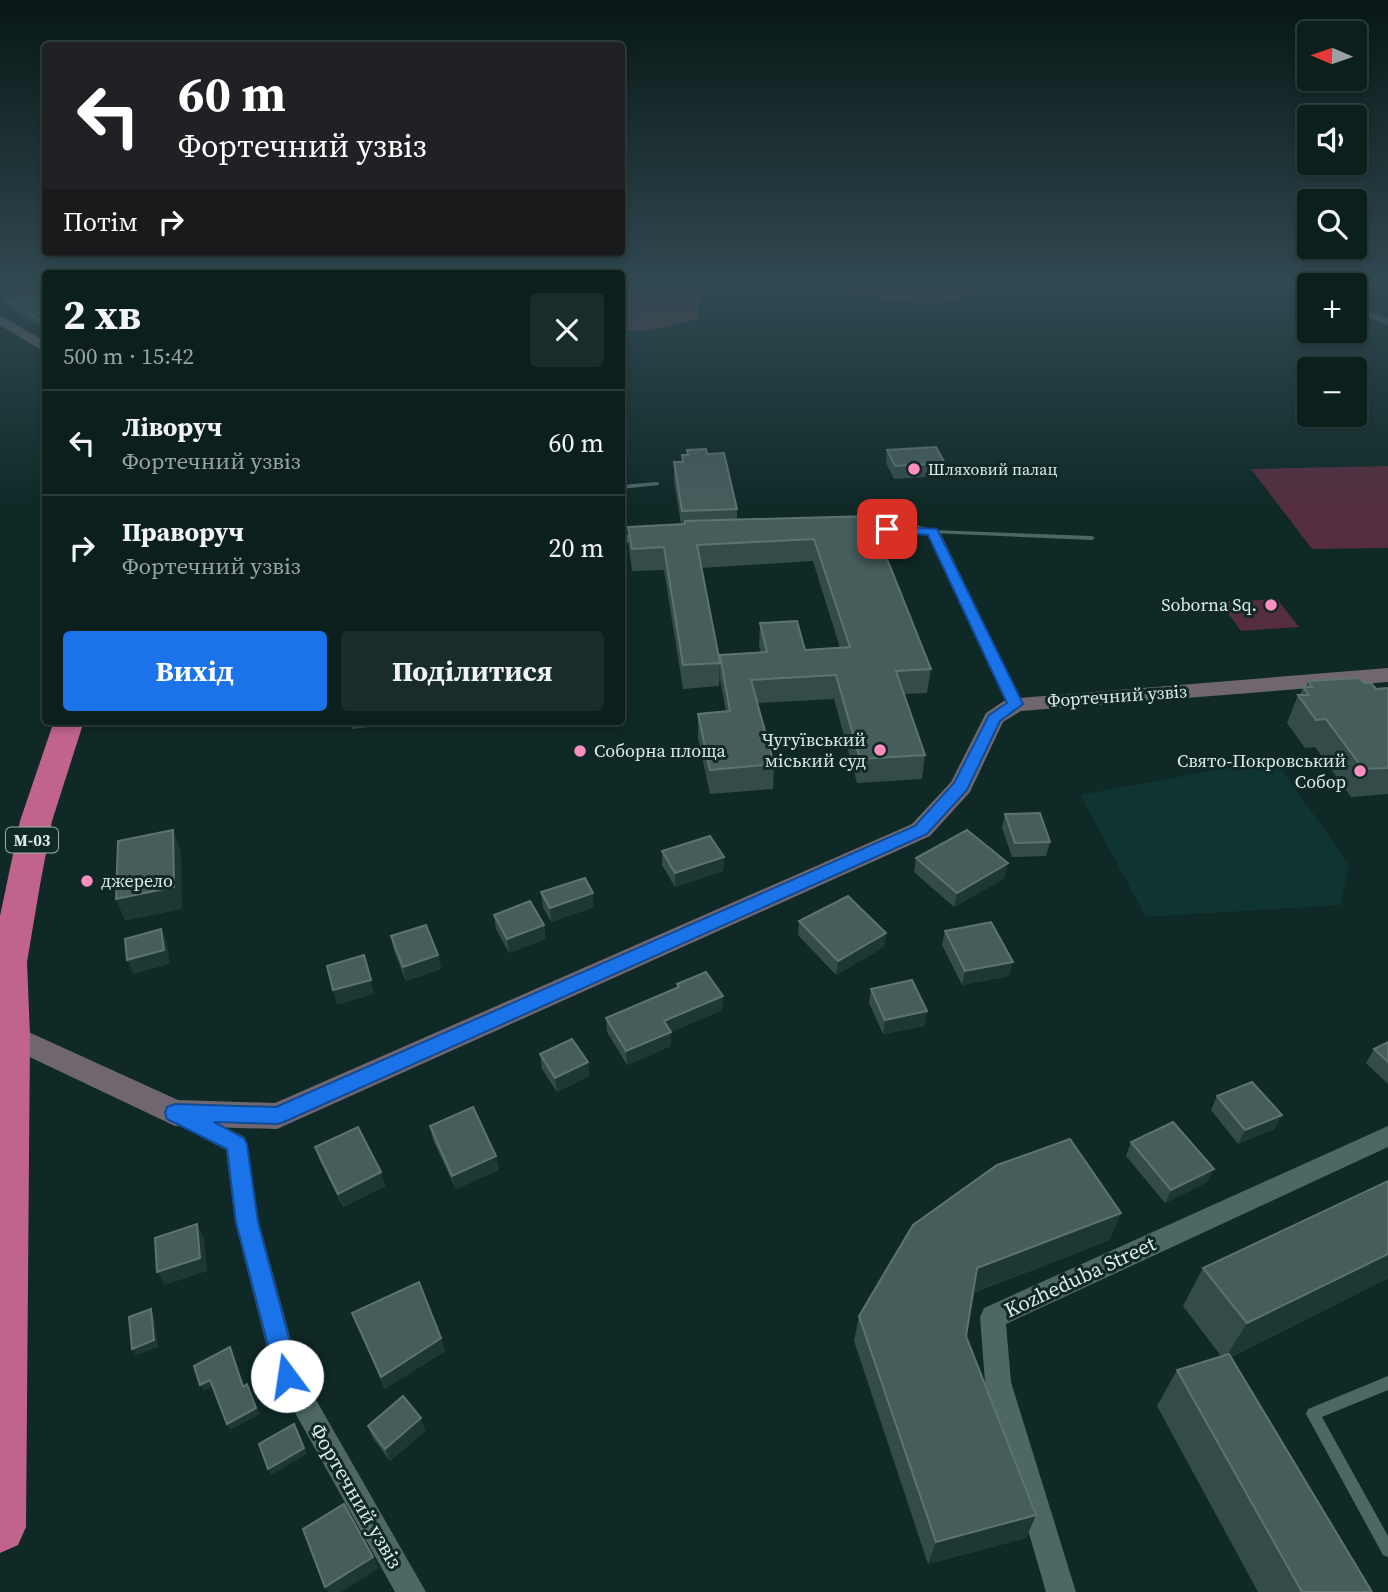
<!DOCTYPE html>
<html lang="uk">
<head>
<meta charset="utf-8">
<style>
  body { margin:0; font-family:"Source Serif 4",serif; background:#192c2a; color:#f1f3f6; height:100vh; display:flex; flex-direction:column; font-size:26px; white-space:nowrap }
  * { box-sizing:border-box; margin:0 }
  p { font-size:23px; color:#9aa2a4 }
  .icon { flex:none; width:38px; height:38px; fill:none; stroke:currentColor; stroke-width:2; stroke-linecap:round; stroke-linejoin:round }
  .map { position:relative; flex:1; overflow:hidden }
  .drawer { position:absolute; left:42px; top:270px; width:583px; height:455px; display:flex; flex-direction:column; background:#0b1f1d; border-radius:7px; box-shadow:0 4px 10px #0003,0 0 0 2px #2b3d3b }
  .drawer>* { flex:none }
  .banner { position:absolute; left:42px; top:42px; width:583px; height:214px; border-radius:7px; box-shadow:0 4px 10px #0003,0 0 0 2px #2b3d3b; background:#202124; color:#fff; overflow:hidden }
  .needle { width:46px; rotate:272deg }
  .fabs { position:absolute; left:1297px; top:21px; display:grid; gap:14px }
  .fabs a { display:grid; place-items:center; width:70px; height:70px; border-radius:7px; background:#0b1f1d; box-shadow:0 4px 10px #0003,0 0 0 2px #2b3d3b; font-size:35px }
  .pin { position:absolute; display:grid; place-items:center; width:60px; height:60px; color:#fff; margin:-30px; border-radius:14px; box-shadow:0 4px 10px #0006 }
  .me { position:absolute; width:77px; margin:-38px; rotate:346deg; stroke-linejoin:round; filter:drop-shadow(0 0 5px #0008) }
  .turn { display:flex; align-items:center; gap:24px; height:147px; padding:0 21px; font-size:32px }
  .turn .icon { width:91px; height:91px; stroke-width:2.5 }
  .turn b { display:block; font-size:49px; line-height:60px }
  .then { display:flex; align-items:center; height:66px; padding:0 21px; background:#0003; gap:14px; font-size:26px }
  .round { display:grid; place-items:center; flex:none; width:74px; height:74px; border-radius:7px; background:#192c2a }
  .overview { display:flex; align-items:center; justify-content:space-between; height:119px; padding:0 21px }
  h1 { font-size:42px; font-weight:700; line-height:52px }
  .primary-button { display:flex; gap:14px; margin-top:auto; padding:14px 21px }
  .primary-button a { flex:1; height:80px; border-radius:7px; background:#1a73e8; color:#fff; font-size:28px; font-weight:700; line-height:80px; text-align:center }
  .primary-button a+a { background:#192c2a; color:#f1f3f6 }
  ul { padding:0; list-style:none }
  li { display:flex; align-items:center; gap:21px; height:105px; padding:0 21px; border-top:2px solid #2b3d3b }
  li div { flex:1 }
  li b { display:block; font-size:26px }
  li em { font-style:normal }
  .map>svg:first-child { display:block }
  .built { fill:#0f3432 }
  .green { fill:#542e3e }
  .forest { fill:#67394c }
  .lines { fill:none; stroke-linecap:round; stroke-linejoin:round }
  .lane { fill:#4c6764; fill-rule:evenodd }
  .street { fill:#4c6764; fill-rule:evenodd }
  .secondary { fill:#6f6670; fill-rule:evenodd }
  .highway { fill:#c1648b; fill-rule:evenodd }
  .wall { fill:#334c4a }
  .shaded-wall { fill:#1d3735 }
  .building { fill:#455d5b; stroke:#5d7371; stroke-width:2 }
  .route { fill:#1a73e8; stroke:#114b97; stroke-width:2 }
  .poi-dot { fill:#fe8ebd; stroke:#0f2927; stroke-width:2.5 }
  .labels { text-anchor:middle; stroke-width:6; stroke-linejoin:round; paint-order:stroke }
  .far-poi-label { font-size:16px; fill:#dcebe9; stroke:#0f2927; text-anchor:start }
  .shield { fill:#0f2927; stroke:#9eb1af; stroke-width:2 }
  .shield-label { font-size:16px; font-weight:bold; fill:#dcebe9 }
  .poi-label { font-size:18px; fill:#dcebe9; stroke:#0f2927; text-anchor:end }
  .street-label { font-size:18px; fill:#dcebe9; stroke:#0f2927 }
  .near-street-label { font-size:21px; fill:#dcebe9; stroke:#0f2927 }
</style>
</head>
<body>
<div class="map">
<svg width="1388" height="1592" viewBox="0 0 1388 1592">
  <rect width="100%" height="100%" fill="#0f2927"/>
  <path class="built" d="M1274,759L1349,864L1341,905L1146,917L1080,795Z"/>
  <path class="green" d="M1388,466V548L1312,549L1251,469Z
    M1277,599L1299,627L1241,631L1220,602Z"/>
  <path class="forest" d="M0,285H45V302L0,289Z
    M621,285H706L699,294L698,319L646,331L621,330Z
    M825,285H987C973,287 966,297 954,301C922,310 857,294 825,285Z"/>
  <g class="lines">
    <path class="lane" d="M657,482L659,483V485L621,489V485Z
      M933,530L1092,536L1095,538L1092,540L931,533L930,532Z
      M1388,1376V1390L1322,1417L1388,1536V1557L1383,1555L1306,1414L1308,1409Z"/>
    <path class="street" d="M1290,285L1309,287V294L1292,287Z
      M1350,285H1376L1365,291Z
      M1354,306L1388,318V325L1354,313Z
      M913,524L940,532L1023,704L1021,708H1009L1007,704L928,535L913,532L852,534L845,530L852,526Z
      M653,534L660,538L658,541L621,543V535Z
      M184,1107L245,1137L259,1222L299,1370L426,1592H395L274,1375L235,1222L226,1150L176,1124L173,1117L176,1110Z
      M1388,1126V1147L1006,1324L1011,1382L1076,1592H1046L985,1382L980,1317L984,1308Z"/>
    <path class="secondary" d="M0,315L46,342V353L0,325Z
      M1388,668V682L1021,711L1003,722L970,792L930,836L277,1129L175,1126L0,1043L1,1028L11,1024L178,1100L275,1103L912,824L951,782L986,713L1007,699Z"/>
    <path class="highway" d="M54,721H84L52,821L40,885L27,962L30,1036L26,1527L18,1545L0,1553V916L20,821Z"/>
  </g>
  <path class="wall" d="M46,299V331L9,309L6,300Z
    M687,450L707,454L737,509V520L870,516L931,669L927,693L904,694L925,755L922,779L857,783L834,699L758,703L774,764L773,789L710,794L698,738V714L726,712L720,679V655L761,653L759,647L760,623L805,650L840,648L813,561L701,568L720,663L719,686L683,689L664,570L632,571L629,549L628,527L681,524L674,481V462H682V455H687Z
    M887,450L945,463L943,476L894,479L886,463Z
    M1308,681L1364,683L1376,689H1388V794L1351,797L1315,747L1305,748L1287,723L1298,695H1300L1303,687H1306Z
    M350,721H380V726L352,729Z
    M1005,814L1050,842L1046,856L1012,857L1002,828Z
    M662,851L724,857L723,871L675,887L662,865Z
    M916,858L1005,878L954,907L914,872Z
    M541,892L594,907L551,922L543,907Z
    M494,915L544,925L545,939L509,953L496,929Z
    M799,921L886,933L884,947L836,975L798,935Z
    M945,931L1009,976L962,985L942,945Z
    M391,936L438,955L441,969L406,981L394,951Z
    M677,984L723,996L722,1010L671,1032V1046L627,1065L607,1032L606,1018L677,988Z
    M871,989L927,1011L924,1026L883,1034L869,1003Z
    M1388,1042V1084L1366,1063L1374,1049Z
    M540,1054L588,1062L589,1076L557,1092L542,1069Z
    M1217,1096L1282,1115L1274,1129L1238,1144L1211,1110Z
    M430,1126L496,1156L499,1170L456,1189L433,1140Z
    M1131,1142L1207,1182L1165,1203L1126,1156Z
    M315,1147L381,1172L385,1186L343,1207L320,1161Z
    M1388,1181V1278L1231,1357L1372,1592H1258L1157,1406L1177,1370L1221,1356L1183,1306L1203,1268Z
    M1110,1240L973,1293L966,1336L1036,1515L1026,1538L928,1564L854,1341L859,1316Z
    M352,1313L445,1351L385,1389Z
    M421,1418L425,1431L390,1461L373,1438L368,1426Z"/>
  <path class="shaded-wall" d="M173,830L181,851L182,909L125,921L116,899Z
    M724,857L723,871L675,887V873Z
    M1008,863L1005,878L954,907L957,893Z
    M593,893L594,907L551,922L550,908Z
    M544,925L545,939L509,953L507,939Z
    M161,929L167,943L170,964L133,974L127,960Z
    M886,933L884,947L836,975L838,961Z
    M438,955L441,969L406,981L403,967Z
    M1013,962L1009,976L962,985L965,971Z
    M371,980L374,994L337,1005L333,990Z
    M723,996L722,1010L671,1032V1046L627,1065L626,1051L664,1021Z
    M927,1011L924,1026L883,1034L885,1020Z
    M588,1062L589,1076L557,1092L555,1078Z
    M1282,1115L1274,1129L1238,1144L1245,1130Z
    M496,1156L499,1170L456,1189L452,1176Z
    M1214,1169L1207,1182L1165,1203L1171,1190Z
    M381,1172L385,1186L343,1207L338,1194Z
    M1121,1213L1110,1240L969,1294L977,1268Z
    M197,1224L204,1238L207,1271L165,1285L157,1272Z
    M1388,1254V1278L1224,1360L1247,1323Z
    M151,1309L154,1315L158,1347L136,1355L132,1349Z
    M441,1338L445,1351L385,1389L381,1377Z
    M230,1347L233,1354L247,1393L243,1387Z
    M210,1380L213,1386L204,1391L200,1385Z
    M247,1384L260,1414L230,1430L227,1424Z
    M421,1418L425,1431L390,1461L385,1449Z
    M294,1424L307,1454L271,1475L268,1469Z
    M1036,1515L1026,1538L928,1564L936,1542Z
    M373,1557L379,1568L341,1592H328L325,1587Z"/>
  <path class="building" d="M27,295L46,299V324L6,300Z
    M936,447L945,463L895,466L887,450Z
    M706,449L707,454L724,453L737,509L682,511L674,462H683L682,455H688L687,450Z
    M870,516L931,669L896,671L925,755L860,759L836,675L751,680L774,764L710,770L698,714L730,711L720,655L767,652L760,623L797,621L805,650L850,647L814,539L697,545L720,663L683,665L664,547L632,549L628,527L685,524V521Z
    M1359,678L1364,683H1371L1376,689L1387,688L1388,689V768L1363,769L1326,719L1316,720L1298,695H1309L1303,687H1312L1308,681Z
    M1040,813L1050,842L1015,843L1005,814Z
    M173,830L174,887L116,899L118,841Z
    M967,830L1008,863L957,893L916,858Z
    M710,836L724,857L675,873L662,851Z
    M585,878L593,893L550,908L541,892Z
    M848,896L886,933L838,961L799,921Z
    M530,901L544,925L507,939L494,915Z
    M991,922L1013,962L965,971L945,931Z
    M426,925L438,955L403,967L391,936Z
    M161,929L164,950L127,960L125,939Z
    M364,955L371,980L333,990L327,966Z
    M706,972L723,996L664,1021L671,1032L626,1051L606,1018L679,987L677,984Z
    M912,980L927,1011L885,1020L871,989Z
    M572,1039L588,1062L555,1078L540,1054Z
    M1388,1042V1062L1374,1049Z
    M1252,1082L1282,1115L1245,1130L1217,1096Z
    M473,1107L496,1156L452,1176L430,1126Z
    M1173,1122L1214,1169L1171,1190L1131,1142Z
    M358,1127L381,1172L338,1194L315,1147Z
    M1070,1139L1121,1213L977,1268L966,1336L1036,1515L936,1542L859,1316L913,1225L997,1165Z
    M1388,1181V1254L1247,1323L1203,1268Z
    M197,1224L200,1258L157,1272L155,1238Z
    M419,1282L441,1338L381,1377L352,1313Z
    M151,1309L154,1340L132,1349L129,1317Z
    M230,1347L243,1387L247,1384L256,1408L227,1424L210,1380L200,1385L194,1366Z
    M1229,1354L1372,1592H1302L1177,1370Z
    M403,1396L421,1418L385,1449L368,1426Z
    M294,1424L304,1448L268,1469L259,1444Z
    M344,1504L373,1557L325,1587L303,1529Z"/>
  <linearGradient id="sky" x2="0" y2="1"><stop stop-color="#081715"/><stop offset="0.56" stop-color="#314952"/><stop offset="1" stop-color="#314952" stop-opacity="0"/></linearGradient>
  <rect width="1388" height="508" fill="url(#sky)"/>
  <path class="route" d="M887,526L937,529L1023,704L1000,721L967,790L927,834L284,1122L277,1124L214,1122L244,1138L247,1144L258,1222L299,1376L295,1384L287,1387L278,1384L236,1222L227,1149L167,1119L165,1113L167,1107L175,1104L276,1107L915,826L954,783L989,715L1007,703L928,535L882,532L880,529Z"/>
  <g class="poi-dot">
    <circle cx="914" cy="469" r="7"/>
    <circle cx="1271" cy="605" r="7"/>
    <circle cx="880" cy="750" r="7"/>
    <circle cx="580" cy="751" r="7"/>
    <circle cx="1360" cy="771" r="7"/>
    <circle cx="87" cy="881" r="7"/>
  </g>
  <g class="labels">
    <g class="far-poi-label">
      <text x="928" y="475">Шляховий палац</text>
    </g>
    <rect class="shield" x="6" y="827.5" width="52" height="25" rx="5"/>
    <g class="shield-label">
      <text x="32" y="846">М-03</text>
    </g>
    <g class="poi-label">
      <text x="1257" y="611">Soborna Sq.</text>
      <text x="866" y="746">Чугуївський<tspan x="866" dy="21">міський суд</tspan></text>
      <text x="594" y="757" text-anchor="start">Соборна площа</text>
      <text x="1346" y="767">Свято-Покровський<tspan x="1346" dy="21">Собор</tspan></text>
      <text x="101" y="887" text-anchor="start">джерело</text>
    </g>
    <g class="street-label">
      <text transform="translate(1117 696) rotate(-4)" y="6">Фортечний узвіз</text>
    </g>
    <g class="near-street-label">
      <text transform="translate(1080 1277) rotate(-25)" y="7">Kozheduba Street</text>
      <text transform="translate(356 1496) rotate(60)" y="7">Фортечний узвіз</text>
    </g>
  </g>
</svg>
<div class="fabs">
<a><svg class="needle" viewBox="-14 -14 28 28"><path d="M0-13l5 13h-10z" fill="#e53935"/><path d="M0 13l5-13h-10z" fill="#9aa2a4"/></svg></a>
<a><svg class="icon" aria-label="sound" viewBox="0 0 24 24"><path d="M4 9h4l5-4v14l-5-4H4zM17 9q2 3 0 6"/></svg></a>
<a><svg class="icon" aria-label="search" viewBox="0 0 24 24"><circle cx="10" cy="10" r="6"/><path d="M15 15l6 6"/></svg></a>
<a>+</a>
<a>−</a>
</div>
<div class="pin" style="left:887px;top:529px;background:#d93025"><svg class="icon" aria-label="arrive" viewBox="0 0 24 24"><path d="M6 21V4h12l-3 4 3 4H6"/></svg></div>
<svg class="me" style="left:287px;top:1376px" viewBox="-20 -20 40 40"><circle r="19" fill="#fff"/><path d="M0-13L10 11 0 6-10 11z" fill="#1a73e8"/></svg>
<div class="banner">
<div class="turn"><svg class="icon" aria-label="left" viewBox="0 0 24 24"><path d="M17 20v-9H6M10 6l-5 5 5 5"/></svg><div><b>60 m</b>Фортечний узвіз</div></div>
<div class="then">Потім<svg class="icon" aria-label="right" viewBox="0 0 24 24"><path d="M7 20v-9h11M14 6l5 5-5 5"/></svg></div>
</div>
<section class="drawer">
<div class="overview"><div><h1>2 хв</h1><p>500 m · 15:42</p></div><a class="round"><svg class="icon" aria-label="close" viewBox="0 0 24 24"><path d="M6 6l12 12M18 6L6 18"/></svg></a></div>
<ul>
<li><svg class="icon" aria-label="left" viewBox="0 0 24 24"><path d="M17 20v-9H6M10 6l-5 5 5 5"/></svg><div><b>Ліворуч</b><p>Фортечний узвіз</p></div><em>60 m</em></li>
<li><svg class="icon" aria-label="right" viewBox="0 0 24 24"><path d="M7 20v-9h11M14 6l5 5-5 5"/></svg><div><b>Праворуч</b><p>Фортечний узвіз</p></div><em>20 m</em></li>
</ul>
<div class="primary-button"><a>Вихід</a><a>Поділитися</a></div>
</section>
</div>
</body>
</html>
